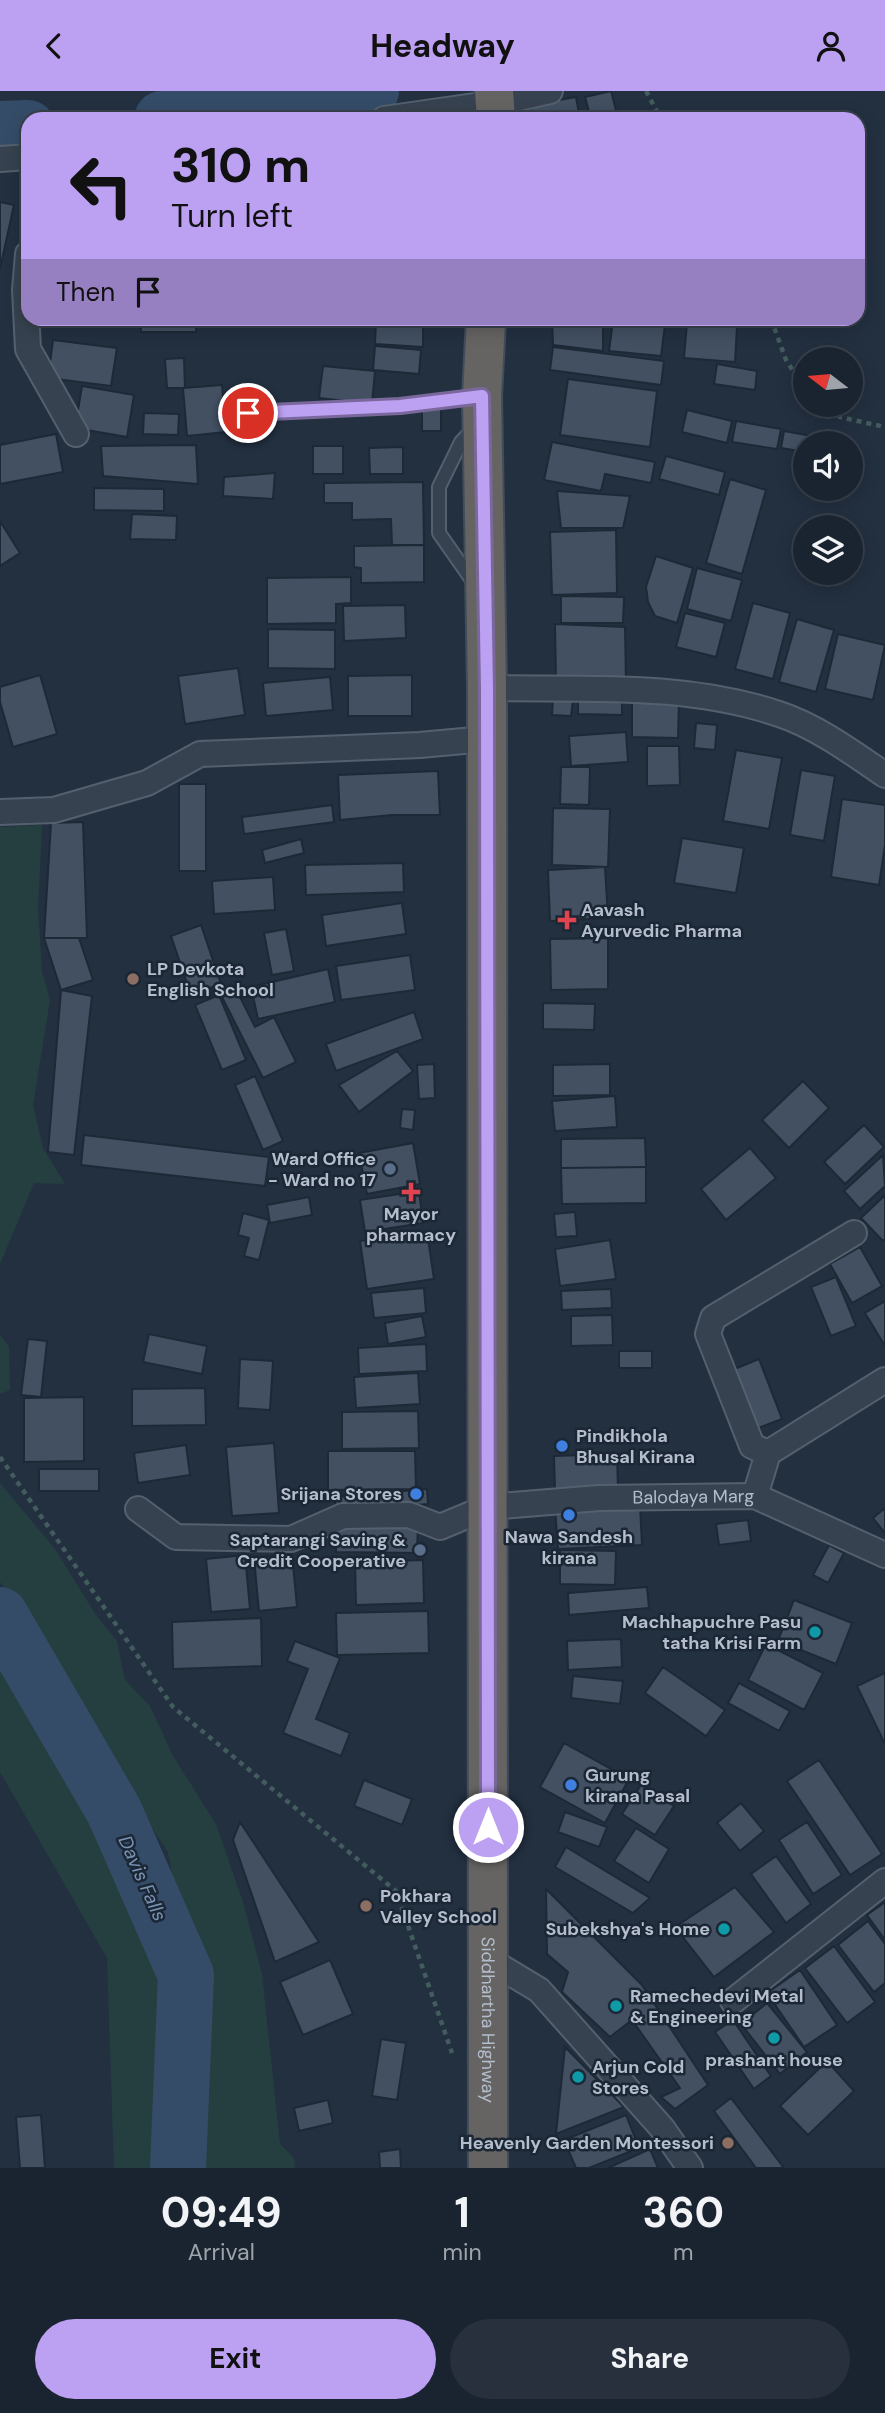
<!DOCTYPE html>
<html lang="en">
<head>
<meta charset="utf-8">
<style>
  body { margin:0; font-family:"DM Sans",sans-serif; background:#27303c; color:#f1f3f6; height:100vh; display:flex; flex-direction:column; font-size:26px; white-space:nowrap }
  * { box-sizing:border-box; margin:0 }
  p { font-size:23px; color:#9fa4ab }
  .icon { flex:none; width:38px; height:38px; fill:none; stroke:currentColor; stroke-width:2; stroke-linecap:round; stroke-linejoin:round }
  .map { position:relative; height:2077px; overflow:hidden }
  .side { display:flex; flex-direction:column; background:#1a2430; flex:1 }
  .side>* { flex:none }
  .hud { position:absolute; left:21px; top:21px; width:844px; height:214px; border-radius:21px; box-shadow:0 4px 18px #0003,0 0 0 2px #38414c; background:#bca0f2; color:#111; overflow:hidden }
  .needle { width:46px; rotate:286deg }
  .controls { position:absolute; left:793px; top:256px; display:grid; gap:14px }
  .controls a { display:grid; place-items:center; width:70px; height:70px; border-radius:50%; background:#1a2430; box-shadow:0 4px 18px #0003,0 0 0 2px #38414c; font-size:35px }
  .pin { position:absolute; display:grid; place-items:center; width:60px; height:60px; color:#fff; margin:-30px; border:4px solid #fff; border-radius:50%; box-shadow:0 2px 7px #0007 }
  .me { position:absolute; width:77px; margin:-38px; rotate:0deg; stroke-linejoin:round; filter:drop-shadow(0 0 5px #0008) }
  .turn { display:flex; align-items:center; gap:24px; height:147px; padding:0 35px; font-size:32px }
  .turn .icon { width:91px; height:91px; stroke-width:2.5 }
  .turn b { display:block; font-size:49px; line-height:60px }
  .then { display:flex; align-items:center; height:66px; padding:0 35px; background:#0003; gap:14px; font-size:26px }
  .eta { display:flex; justify-content:space-evenly; align-items:center; height:119px; text-align:center }
  .eta b { font-size:42px; font-weight:700; line-height:49px }
  .button { display:flex; gap:14px; margin-top:auto; padding:14px 35px }
  .button a { flex:1; height:80px; border-radius:42px; background:#bca0f2; color:#111; font-size:28px; font-weight:700; line-height:80px; text-align:center }
  .button a+a { background:#27303c; color:#f1f3f6 }
  header { display:flex; justify-content:space-between; align-items:center; height:91px; padding:0 35px; background:#bca0f2; color:#111; font-size:32px; font-weight:700 }
  .map>svg:first-child { display:block }
  .green { fill:#253f41 }
  .lines { fill:none; stroke-linecap:round; stroke-linejoin:round }
  .river { stroke:#354c68; stroke-width:56 }
  .building { fill:#425062; stroke:#1e2937; stroke-width:2 }
  .service-casing { stroke:#55606e; stroke-width:16 }
  .minor-casing { stroke:#55606e; stroke-width:28 }
  .trunk-casing { stroke:#424d5b; stroke-width:42 }
  .path { stroke:#435c5e; stroke-width:4.5; stroke-dasharray:5 5; stroke-linecap:butt }
  .service { stroke:#374250; stroke-width:12 }
  .minor { stroke:#374250; stroke-width:24 }
  .trunk { stroke:#666462; stroke-width:38 }
  .route-casing { stroke:#7a689d; stroke-width:18 }
  .route { stroke:#bca0f2; stroke-width:12 }
  .health-dot { fill:#e0444e; stroke:#1c2735; stroke-width:2.5 }
  .education-dot { fill:#8d6e63; stroke:#1c2735; stroke-width:2.5 }
  .service-dot { fill:#5c6f8a; stroke:#1c2735; stroke-width:2.5 }
  .shop-dot { fill:#3f7fe0; stroke:#1c2735; stroke-width:2.5 }
  .culture-dot { fill:#0f9aa8; stroke:#1c2735; stroke-width:2.5 }
  .labels { text-anchor:middle; stroke-width:5; stroke-linejoin:round; paint-order:stroke }
  .poi-label { font-size:18px; font-weight:bold; fill:#b3bdcb; stroke:#1c2735; text-anchor:start }
  .street-label { font-size:18px; fill:#b3bdcb; stroke:#1c2735 }
  .water-label { font-size:19px; font-style:italic; fill:#7994b4; stroke:#1c2735 }
</style>
</head>
<body>
<header><svg class="icon" aria-label="back" viewBox="0 0 24 24"><path d="M15 5l-7 7 7 7"/></svg>Headway<svg class="icon" aria-label="person" viewBox="0 0 24 24"><circle cx="12" cy="8" r="4"/><path d="M4 21q1-7 8-7t8 7"/></svg></header>
<div class="map">
<svg width="885" height="2077" viewBox="0 0 885 2077">
  <rect width="100%" height="100%" fill="#233040"/>
  <path class="green" d="M42,734L38,817L42,881L50,909L33,1014L43,1057L65,1093L34,1092L0,1173V736Z
    M0,1244L9,1256L10,1299L0,1303Z
    M0,1392L55,1458L96,1524L117,1550L125,1589L150,1615L173,1665L216,1733L243,1811L262,1883L280,2053L294,2067L295,2077H194L187,2060L200,1864L179,1824L168,1761L118,1687L89,1664L44,1556L0,1491Z
    M0,1573L60,1668L90,1702L150,1815L155,1867L177,1962L175,2042L167,2077H114L107,1867L0,1681Z"/>
  <g class="lines">
    <path class="river" d="M162,28L263,22L371,0
      M0,38L28,37
      M0,1524L114,1720L186,1884L178,2077"/>
  </g>
  <path class="building" d="M611,0L618,27L591,28L585,6Z
    M576,6L580,28H533L530,14Z
    M0,111L14,114L0,178Z
    M141,228H196V241H141Z
    M552,228H603V260L553,254Z
    M615,228H665V230Z
    M376,229L423,233V256L375,253Z
    M613,229L665,234L661,265L609,260Z
    M687,232L737,236L735,271L684,267Z
    M53,249L117,257L111,295L48,287Z
    M375,255L421,259L419,283L373,279Z
    M553,256L664,270L661,294L550,279Z
    M184,267L185,297H167L165,268Z
    M717,273L757,280L755,299L714,293Z
    M323,275L375,280L372,313L319,307Z
    M568,288L657,300L650,356L560,344Z
    M222,294L226,341L187,345L183,297Z
    M82,295L134,304L127,346L75,337Z
    M422,315H441V340H422Z
    M687,319L732,330L727,352L682,341Z
    M144,322L179,323L178,344L143,343Z
    M736,330L781,338L777,358L732,351Z
    M784,340L817,346L816,352H805V361L781,357Z
    M56,343L63,381L0,393V354Z
    M552,351L655,371L651,392L605,383L601,400L544,389Z
    M196,354L198,393L103,385L101,355Z
    M313,355H343V383H313Z
    M403,356V383H370L369,357Z
    M666,365L725,381L719,404L659,388Z
    M275,382L273,408L223,405L224,386Z
    M730,388L766,399L742,483L706,472Z
    M423,391L424,454H392L391,428L352,429V412H324V392Z
    M94,397L164,398V420L94,419Z
    M557,400L630,405L623,437H561Z
    M132,423L177,425L176,449L130,448Z
    M0,430L20,462L0,475Z
    M616,439L617,502L552,504L550,441Z
    M424,454V491L361,492V477L354,476V455Z
    M656,465L693,477L677,532L655,525L648,511L646,496Z
    M697,477L742,489L731,530L687,518Z
    M351,486V512L336,513V532L267,533V487Z
    M561,505L624,506L623,532H561Z
    M753,512L790,522L773,588L735,578Z
    M405,514L406,547L344,550L343,515Z
    M685,522L725,532L716,566L676,556Z
    M797,528L834,539L816,601L779,591Z
    M555,533L625,536L626,591L556,592Z
    M268,538L335,539V578L268,577Z
    M838,543L885,554L873,609L825,598Z
    M238,577L245,624L185,633L178,585Z
    M40,584L57,643L13,656L0,611V596Z
    M412,584V625H348V585Z
    M330,586L333,619L266,625L263,592Z
    M578,605H622V624L578,623Z
    M553,607L573,608L571,625L552,624Z
    M632,608L679,609L678,647L632,646Z
    M696,632L717,634L715,659L694,657Z
    M626,641L628,671L571,675L569,645Z
    M647,655H679L680,694L647,695Z
    M736,659L782,667L769,738L723,730Z
    M561,676H590L589,714L560,713Z
    M801,679L835,685L824,750L790,744Z
    M438,680L440,724H392L340,729L338,684Z
    M179,693H206V780H179Z
    M842,708L885,714V754L879,794L831,786Z
    M332,714L334,731L244,743L242,726Z
    M553,717L610,718L608,776L552,774Z
    M83,731L87,847H44L51,732Z
    M682,747L744,757L736,802L674,792Z
    M301,748L304,762L265,772L262,759Z
    M403,772L404,801L306,804L305,774Z
    M605,776L608,827L550,830L548,779Z
    M273,786L275,819L214,823L212,790Z
    M402,812L406,843L326,855L322,824Z
    M201,834L221,893L191,904L171,845Z
    M286,838L294,880L272,884L264,842Z
    M44,847H79L93,889L61,899Z
    M608,847V898L551,899L550,848Z
    M410,864L415,899L341,909L336,875Z
    M328,878L335,911L258,928L251,896Z
    M61,899L92,905L74,1064L48,1061Z
    M237,900L255,936L274,926L296,971L263,987L222,906Z
    M219,904L246,969L222,979L195,914Z
    M543,912L595,913L594,939L543,938Z
    M414,921L423,948L336,980L326,953Z
    M397,960L413,980L359,1021L339,994Z
    M434,973L435,1007L419,1008L417,974Z
    M610,973V1004L553,1005V974Z
    M255,985L283,1050L263,1059L235,994Z
    M803,990L829,1017L789,1057L762,1029Z
    M615,1005L617,1036L555,1040L552,1010Z
    M402,1018L415,1019L413,1039L400,1037Z
    M864,1034L884,1056L845,1093L824,1071Z
    M84,1044L269,1066L265,1095L81,1074Z
    M645,1047L646,1076L561,1077V1048Z
    M413,1052L420,1093L367,1103L359,1062Z
    M750,1057L776,1087L726,1129L701,1098Z
    M883,1064L885,1095L860,1118L844,1100Z
    M646,1076V1112L562,1113L561,1077Z
    M419,1100L423,1132L365,1141L360,1109Z
    M885,1104V1148L883,1150L861,1127Z
    M309,1106L312,1124L270,1132L267,1114Z
    M575,1121L577,1145L556,1146L554,1123Z
    M243,1122L269,1129L259,1169L244,1165L249,1147L238,1144Z
    M427,1141L434,1188L367,1198L360,1150Z
    M610,1149L616,1188L560,1195L555,1158Z
    M860,1156L882,1195L852,1212L830,1173Z
    M836,1186L856,1235L831,1245L811,1196Z
    M424,1197L426,1222L374,1227L371,1202Z
    M611,1198L612,1217L562,1219L561,1200Z
    M885,1210V1255L865,1222Z
    M612,1224L613,1254L571,1255V1225Z
    M422,1225L426,1246L388,1253L385,1232Z
    M149,1243L207,1255L202,1283L143,1271Z
    M28,1248L47,1250L41,1306L21,1304Z
    M426,1253L427,1280L359,1283L358,1257Z
    M619,1260H652V1277H619Z
    M240,1268L273,1270L270,1319L238,1317Z
    M759,1268L782,1328L750,1340L727,1281Z
    M418,1282L420,1313L356,1317L354,1286Z
    M205,1297L206,1334L132,1335V1298Z
    M84,1306V1370L24,1371V1307Z
    M418,1320L419,1357L342,1358V1321Z
    M274,1352L279,1422L232,1425L226,1356Z
    M186,1354L190,1384L138,1392L134,1362Z
    M328,1360H415L416,1398L328,1399Z
    M617,1363L618,1398L555,1400L554,1365Z
    M39,1378H99V1400H39Z
    M427,1398L428,1413L336,1420L335,1406Z
    M640,1413L642,1454L558,1458L555,1417Z
    M885,1417V1442L873,1427Z
    M748,1429L751,1450L719,1454L716,1433Z
    M336,1431L418,1432L417,1462L336,1461Z
    M829,1454L844,1462L828,1492L813,1484Z
    M560,1459L616,1460L615,1494L560,1493Z
    M292,1463L297,1516L259,1520L254,1467Z
    M245,1464L250,1518L211,1521L206,1468Z
    M423,1469L424,1512L356,1514L355,1471Z
    M647,1496L649,1517L569,1524L568,1502Z
    M794,1509L852,1532L836,1573L778,1550Z
    M428,1520L429,1562L337,1564L336,1522Z
    M261,1527L262,1575L173,1578L172,1531Z
    M621,1548L622,1576L568,1579L567,1550Z
    M295,1550L340,1567L316,1628L350,1642L341,1665L283,1642L308,1578L287,1570Z
    M766,1553L823,1582L804,1619L748,1589Z
    M663,1576L725,1619L706,1645L645,1602Z
    M885,1582V1653L857,1595Z
    M573,1585L623,1590L620,1613L571,1607Z
    M739,1592L790,1620L779,1640L728,1612Z
    M564,1652L629,1688L605,1732L540,1696Z
    M819,1669L882,1763L850,1784L787,1690Z
    M364,1689L412,1708L402,1734L354,1715Z
    M641,1694L674,1715L655,1744L622,1723Z
    M741,1712L764,1740L740,1760L717,1732Z
    M565,1721L607,1736L599,1756L558,1741Z
    M240,1731L319,1851L275,1871L233,1749Z
    M807,1731L842,1784L813,1803L779,1749Z
    M636,1737L669,1758L649,1792L614,1770Z
    M566,1756L650,1807L633,1822L555,1776Z
    M776,1765L811,1813L786,1832L751,1783Z
    M735,1796L774,1841L714,1886L675,1836Z
    M546,1798L642,1894L708,1994L675,2018L661,2006L680,1997L632,1929L610,1946L562,1901L568,1881L547,1863Z
    M885,1811V1849L867,1824Z
    M868,1830L885,1853V1892L874,1901L838,1854Z
    M834,1855L875,1911L847,1932L805,1877Z
    M330,1869L353,1923L303,1944L280,1891Z
    M800,1879L837,1934L804,1956L767,1902Z
    M767,1912L807,1961L780,1983L741,1933Z
    M733,1929L771,1985L754,1998L715,1941Z
    M381,1948L406,1952L397,2009L372,2005Z
    M565,1956L624,2016L556,2043Z
    M827,1970L854,2000L808,2044L780,2015Z
    M731,2007L784,2077H756L714,2020Z
    M328,2009L333,2032L299,2040L294,2017Z
    M41,2024L45,2077H20L16,2026Z
    M626,2024L639,2057L589,2077H576L564,2049Z
    M400,2058L401,2077H380L379,2061Z
    M650,2058L658,2077H608Z"/>
  <g class="lines">
    <g class="service-casing">
      <path id="service" d="M248,322L400,315L478,306
        M474,492L439,442V396L461,351L475,336"/>
    </g>
    <g class="minor-casing">
      <g id="minor">
        <path d="M384,28L496,12L550,0"/>
        <path d="M0,68L28,66"/>
        <path d="M28,163L25,199L28,258L76,343"/>
        <path d="M487,597C584,599 685,591 779,623C816,635 853,662 885,684"/>
        <path d="M0,721L54,719L147,692L200,663L420,654L485,648"/>
        <path d="M768,1362L752,1355L708,1243L713,1227L854,1142"/>
        <path d="M755,1405L768,1362L885,1289"/>
        <path id="s1" d="M138,1418L176,1446L291,1448L343,1425L409,1424L440,1436L488,1416L599,1407L755,1405L885,1464"/>
        <path d="M489,1869L539,1899L662,2037L690,2077"/>
        <path d="M733,1910L885,1790"/>
      </g>
    </g>
    <g class="trunk-casing">
      <g id="trunk">
        <path d="M494,0L496,28"/>
        <path id="s2" d="M486,228L482,305L487,597L488,2077"/>
      </g>
    </g>
    <path class="path" d="M646,0L661,28
      M771,228L786,269L805,298
      M821,313L840,326L885,336
      M0,1366L173,1616L396,1800L452,1962"/>
    <use href="#service" class="service"/>
    <use href="#minor" class="minor"/>
    <use href="#trunk" class="trunk"/>
  </g>
  <g class="lines">
    <g class="route-casing">
      <path id="route" d="M248,322L400,315L482,305L487,597L488,1736"/>
    </g>
    <use href="#route" class="route"/>
  </g>
  <g class="health-dot">
    <path d="M563.5 818.5h7v7h7v7h-7v7h-7v-7h-7v-7h7z"/>
    <path d="M407.5 1090.5h7v7h7v7h-7v7h-7v-7h-7v-7h7z"/>
  </g>
  <g class="education-dot">
    <circle cx="133" cy="888" r="7"/>
    <circle cx="366" cy="1815" r="7"/>
    <circle cx="728" cy="2052" r="7"/>
  </g>
  <g class="service-dot">
    <circle cx="390" cy="1078" r="7"/>
    <circle cx="420" cy="1459" r="7"/>
  </g>
  <g class="shop-dot">
    <circle cx="562" cy="1355" r="7"/>
    <circle cx="416" cy="1403" r="7"/>
    <circle cx="569" cy="1424" r="7"/>
    <circle cx="571" cy="1694" r="7"/>
  </g>
  <g class="culture-dot">
    <circle cx="815" cy="1541" r="7"/>
    <circle cx="724" cy="1838" r="7"/>
    <circle cx="616" cy="1915" r="7"/>
    <circle cx="774" cy="1947" r="7"/>
    <circle cx="578" cy="1986" r="7"/>
  </g>
  <g class="labels">
    <g class="poi-label">
      <text x="581" y="825">Aavash<tspan x="581" dy="21">Ayurvedic Pharma</tspan></text>
      <text x="147" y="884">LP Devkota<tspan x="147" dy="21">English School</tspan></text>
      <text x="376" y="1074" text-anchor="end">Ward Office<tspan x="376" dy="21">- Ward no 17</tspan></text>
      <text x="411" y="1129" text-anchor="middle">Mayor<tspan x="411" dy="21">pharmacy</tspan></text>
      <text x="576" y="1351">Pindikhola<tspan x="576" dy="21">Bhusal Kirana</tspan></text>
      <text x="402" y="1409" text-anchor="end">Srijana Stores</text>
      <text x="569" y="1452" text-anchor="middle">Nawa Sandesh<tspan x="569" dy="21">kirana</tspan></text>
      <text x="406" y="1455" text-anchor="end">Saptarangi Saving &amp;<tspan x="406" dy="21">Credit Cooperative</tspan></text>
      <text x="801" y="1537" text-anchor="end">Machhapuchre Pasu<tspan x="801" dy="21">tatha Krisi Farm</tspan></text>
      <text x="585" y="1690">Gurung<tspan x="585" dy="21">kirana Pasal</tspan></text>
      <text x="380" y="1811">Pokhara<tspan x="380" dy="21">Valley School</tspan></text>
      <text x="710" y="1844" text-anchor="end">Subekshya's Home</text>
      <text x="630" y="1911">Ramechedevi Metal<tspan x="630" dy="21">&amp; Engineering</tspan></text>
      <text x="774" y="1975" text-anchor="middle">prashant house</text>
      <text x="592" y="1982">Arjun Cold<tspan x="592" dy="21">Stores</tspan></text>
      <text x="714" y="2058" text-anchor="end">Heavenly Garden Montessori</text>
    </g>
    <g class="street-label">
      <text dy="6" stroke="none"><textPath href="#s1" startOffset="576">Balodaya Marg</textPath></text>
      <text dy="6" stroke="none"><textPath href="#s2" startOffset="1701">Siddhartha Highway</textPath></text>
    </g>
    <g class="water-label">
      <text transform="translate(143 1787) rotate(66)" y="7">Davis Falls</text>
    </g>
  </g>
</svg>
<div class="controls">
<a><svg class="needle" viewBox="-14 -14 28 28"><path d="M0-13l5 13h-10z" fill="#e53935"/><path d="M0 13l5-13h-10z" fill="#9fa4ab"/></svg></a>
<a><svg class="icon" aria-label="sound" viewBox="0 0 24 24"><path d="M4 9h4l5-4v14l-5-4H4zM17 9q2 3 0 6"/></svg></a>
<a><svg class="icon" aria-label="layers" viewBox="0 0 24 24"><path d="M12 4l9 5-9 5-9-5zM3 14l9 5 9-5"/></svg></a>
</div>
<div class="pin" style="left:248px;top:322px;background:#d93025"><svg class="icon" aria-label="arrive" viewBox="0 0 24 24"><path d="M6 21V4h12l-3 4 3 4H6"/></svg></div>
<svg class="me" style="left:488px;top:1736px" viewBox="-20 -20 40 40"><circle r="17" fill="#bca0f2" stroke="#fff" stroke-width="3"/><path d="M0-11L8 9 0 5-8 9z" fill="#fff"/></svg>
<div class="hud">
<div class="turn"><svg class="icon" aria-label="left" viewBox="0 0 24 24"><path d="M17 20v-9H6M10 6l-5 5 5 5"/></svg><div><b>310 m</b>Turn left</div></div>
<div class="then">Then<svg class="icon" aria-label="arrive" viewBox="0 0 24 24"><path d="M6 21V4h12l-3 4 3 4H6"/></svg></div>
</div>
</div>
<section class="side">
<div class="eta">
<div><b>09:49</b><p>Arrival</p></div>
<div><b>1</b><p>min</p></div>
<div><b>360</b><p>m</p></div>
</div>
<div class="button"><a>Exit</a><a>Share</a></div>
</section>
</body>
</html>
